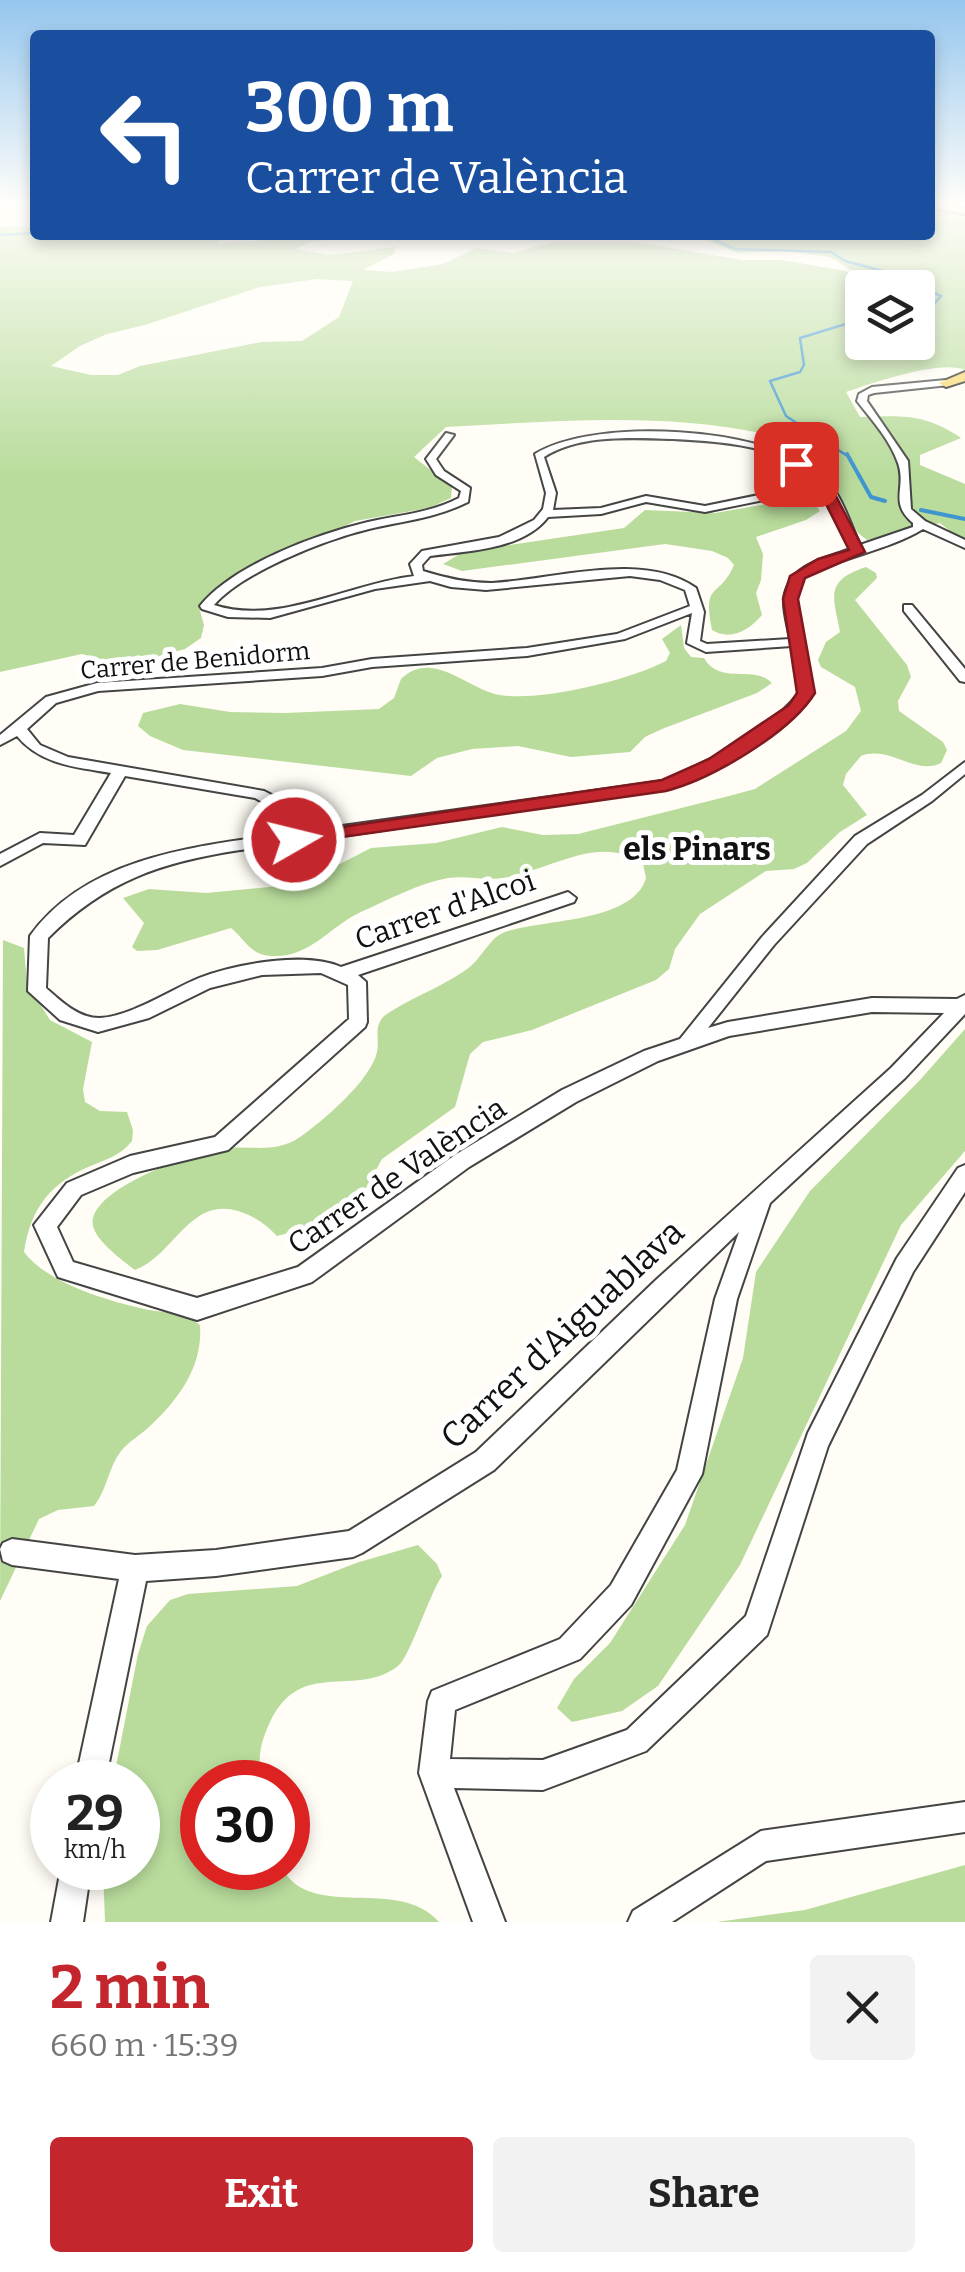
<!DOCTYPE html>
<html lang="en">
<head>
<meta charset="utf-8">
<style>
  body { margin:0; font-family:Bitter,serif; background:#f2f2f2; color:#222; height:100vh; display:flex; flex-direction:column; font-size:38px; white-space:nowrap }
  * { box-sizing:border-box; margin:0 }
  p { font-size:32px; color:#767676 }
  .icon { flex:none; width:55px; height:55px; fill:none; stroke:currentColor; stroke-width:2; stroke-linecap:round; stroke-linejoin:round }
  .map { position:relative; height:1922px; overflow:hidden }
  .drawer { display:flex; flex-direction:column; background:#fff; flex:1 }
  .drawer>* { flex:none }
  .top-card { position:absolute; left:30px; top:30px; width:905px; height:210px; border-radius:10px; box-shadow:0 5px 15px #0003; background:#1a4fa0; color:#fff; overflow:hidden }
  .controls { position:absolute; left:845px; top:270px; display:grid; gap:20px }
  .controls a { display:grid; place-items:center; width:90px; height:90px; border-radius:10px; background:#fff; box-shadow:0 5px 15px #0003; font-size:50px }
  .speed { position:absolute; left:30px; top:1760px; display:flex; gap:20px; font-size:50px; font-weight:700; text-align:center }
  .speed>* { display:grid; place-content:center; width:130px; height:130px; border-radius:50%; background:#fff; box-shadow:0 5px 15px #0003; line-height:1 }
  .speed small { font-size:25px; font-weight:400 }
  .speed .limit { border:15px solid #d22; background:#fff; color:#111 }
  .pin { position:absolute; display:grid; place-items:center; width:85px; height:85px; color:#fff; margin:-42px; border-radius:20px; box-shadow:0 5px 15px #0006 }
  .me { position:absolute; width:110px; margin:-55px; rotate:82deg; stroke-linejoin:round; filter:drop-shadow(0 0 8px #0008) }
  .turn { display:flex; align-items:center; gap:35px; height:210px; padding:0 50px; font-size:45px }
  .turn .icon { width:130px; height:130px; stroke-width:2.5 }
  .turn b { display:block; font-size:70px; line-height:85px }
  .round { display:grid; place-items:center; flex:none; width:105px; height:105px; border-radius:10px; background:#f2f2f2 }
  .overview { display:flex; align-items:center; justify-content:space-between; height:170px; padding:0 50px }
  h1 { font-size:60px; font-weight:700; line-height:75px; color:#c4262e }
  .cta { display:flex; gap:20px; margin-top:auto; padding:20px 50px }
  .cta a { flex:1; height:115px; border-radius:10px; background:#c4262e; color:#fff; font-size:40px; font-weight:700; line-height:115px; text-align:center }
  .cta a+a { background:#f2f2f2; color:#222 }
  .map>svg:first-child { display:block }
  .forest { fill:#b9dc9c; fill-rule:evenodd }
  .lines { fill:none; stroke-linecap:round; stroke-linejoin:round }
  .stream-far1 { stroke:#3f96cf; stroke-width:2.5 }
  .stream { stroke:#3f96cf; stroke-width:4 }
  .minor-casing { stroke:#444; stroke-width:4 }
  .primary-casing { stroke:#222; stroke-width:4 }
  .minor { fill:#fff; fill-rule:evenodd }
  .primary { fill:#f9d66b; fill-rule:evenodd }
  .route { fill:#c4262e; stroke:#7f191e; stroke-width:2.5 }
  .labels { text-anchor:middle; stroke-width:10; stroke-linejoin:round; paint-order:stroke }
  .far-street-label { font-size:25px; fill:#111; stroke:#fff }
  .street-label { font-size:30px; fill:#111; stroke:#fff }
  .neighbourhood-label { font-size:32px; font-weight:bold; fill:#111; stroke:#fff }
  .near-street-label { font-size:35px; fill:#111; stroke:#fff }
</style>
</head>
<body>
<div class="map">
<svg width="965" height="1922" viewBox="0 0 965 1922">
  <rect width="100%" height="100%" fill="#fffdf5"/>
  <path class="forest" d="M930,206H965V370C941,359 872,383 846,392L860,417C903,416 924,413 961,438L920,455V465L965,484V543L940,523L867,540L858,533L825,473L783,450L790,440C680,410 559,421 446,427L414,457L452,487L451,498L429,508L355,521L206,597L200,611L204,625L201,638L185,649L146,660L112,662L82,654L0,672V227H35V235H58L52,238L56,240H159L122,235H248L218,239L219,243L365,235L309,242L296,249L329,255L396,247L394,254L363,270L392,272L443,264L476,248L513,253L552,242H636L742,260H782L846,271L868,281V287L862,288V342H918L921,301L918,288L904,287L849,269L830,257L787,251L739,253L699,238L677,235H930ZM317,279L353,281L339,317L302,341L261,342L140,366L118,375H91L51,366L80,346L107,334L145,325L260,287Z
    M789,500L814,503L820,511L806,520L756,537L763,554L761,580L756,593L762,615C749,631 729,641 712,630C702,580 719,600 734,565L728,558L712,551L665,544L462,571L443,564L463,552L624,528L645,510L715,513Z
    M866,567L876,573L877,578L855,600L907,665L911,677L898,701L899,711L943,742L947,750L941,763C916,776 889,745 861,756L846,774L843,785L867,815L840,832L807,863L794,869L766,871L700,914L675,949L669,969L656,980L532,1030L483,1042L470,1054L455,1107L382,1159L359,1201L300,1230L277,1236C266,1224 254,1216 238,1211C189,1197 174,1256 135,1270C122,1260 97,1242 93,1226C86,1190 191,1154 218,1149C248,1144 274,1155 300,1137C323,1121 371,1080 377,1052C380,1038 373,1028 384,1016C411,997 448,985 472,965C483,955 491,937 505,932C542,919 633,923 646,878L643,864C599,832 548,872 502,878C484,881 466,875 448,878C419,883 388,900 361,912C330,926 311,957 274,956C250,956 247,941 231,928L157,950L137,951L132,947L144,923L123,898L149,889L206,893L301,884L371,848L436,843L502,827L543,835L578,834L729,796L755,789L846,731L861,711L855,687L821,667L818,660L826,642L840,632C834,598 823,581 866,567Z
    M681,625L684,648L691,657L704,658C720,686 753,664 772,683L757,693L662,729L645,737L630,752L571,757L518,746L472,749L437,758L411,776L183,750L150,736L138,726L143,713L180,704L230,712L285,713L379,709L394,698L401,679C433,648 468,690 500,695C540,702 630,680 666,661L670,653L662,639Z
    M3,940L24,948L27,983L50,1020L92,1042L83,1089L85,1102L100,1111L127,1112L133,1130L132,1141C122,1154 108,1159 93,1165C51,1182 31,1207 24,1252C48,1284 111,1302 149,1310C168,1313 184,1312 200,1325C203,1366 179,1399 150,1426C141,1435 129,1441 121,1451C108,1468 107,1490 94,1506L58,1510L39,1519L0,1601Z
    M965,1029V1151L901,1225L740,1565L658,1686L622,1711L572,1722L557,1708L574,1679L610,1643L685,1525L743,1358L756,1272L810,1191L920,1080Z
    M418,1545L437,1564L442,1576C428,1597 410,1657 398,1666C355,1699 301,1657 270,1722C260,1743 257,1760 262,1782H202V1868H282C311,1922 398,1875 439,1922H105L103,1868H138V1782H113L138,1654L147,1626L170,1600L188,1594L297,1586L356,1563Z
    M965,1865V1922H717L805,1910Z"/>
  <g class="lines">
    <path class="stream-far1" d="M0,235L35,233
      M703,235L735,249L831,252L845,261L883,271L941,296L933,305L918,309
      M849,457L786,416L770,381L800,372L804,365L800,338L862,319"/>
    <path class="stream" d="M847,454L871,497L885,501
      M921,510L965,519"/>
    <g class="minor-casing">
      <path id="minor" d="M946,380L949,385L874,393L868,395L867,401L908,461L911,509L925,521L965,540V548L923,529C887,551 842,556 803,578L796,599L813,693L799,711L767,738L728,761L672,788L300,842L293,845C276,842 257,848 240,850C161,862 105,881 48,938L46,988C61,1001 78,1018 99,1018C130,1017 170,990 199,978C235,964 306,951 341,967L562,894L568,892L576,898L574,902L358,975L366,982L367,1022L365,1027L228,1150L133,1173L81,1195L57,1227L73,1262L197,1298L298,1267L455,1155L562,1090L644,1051L680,1039L762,937L855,836L922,795L965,762V774L932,801L867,844L774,945L708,1028L728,1022L872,998L957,999L965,995V1014L905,1078L770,1203L737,1299L702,1474L631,1605L580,1659L455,1710L450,1759L543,1760L627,1730L746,1616L808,1433L897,1258L958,1168L965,1165V1192L913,1272L828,1446L767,1635L646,1751L543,1790L454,1788L505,1922H473L419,1773L428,1701L432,1691L560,1639L611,1585L677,1470L715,1299L739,1232L494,1470L362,1553L353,1557L216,1576L146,1581L105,1782H75L119,1579L12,1565L3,1561L0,1549L3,1543L12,1539L135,1555L216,1550L349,1531L476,1452L656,1280L891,1068L944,1013L872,1012L729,1036L658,1061L576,1102L469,1167L312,1282L197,1320L58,1277L34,1225L67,1183L130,1156L215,1137L349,1019L348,985L321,973L262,975L210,988L149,1018L98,1032L60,1020L28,991L30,936C87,857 196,846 284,834L279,811L255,798L125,776L85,845L43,843L0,866V854L40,833L74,835L111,773C76,767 41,765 17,736L0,745V735L46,697L97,683L322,668L372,659L527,648L617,634L690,606L685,590L660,580L630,576L486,590L451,587L430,581L375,589L270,618L228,617L202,609L200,606C233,565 317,534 368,522C399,515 430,513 459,498L461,491L436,475L426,459L446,433L454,435L436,459L444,471L470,488L468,502C436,518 403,521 369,529C327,539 242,572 214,605C278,626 348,584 414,576L410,564L422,551L499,537L534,520L543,509L546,493L535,454C595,417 764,427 819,472C840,489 849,521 860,545L913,527V523C888,502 907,488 898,463C890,440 872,420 857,401L859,394L872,387ZM673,439C723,442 795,444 825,493L778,491L705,506L646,496L601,508L553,510L556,493L544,457C581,434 631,438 673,439ZM778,497L828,499L851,549C824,558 788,565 784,599C783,611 788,627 790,639L707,644L700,641L704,612L696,588C643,550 552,580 491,583C467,583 445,578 423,571L422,565L430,556C467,551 523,550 548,517L601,514L646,502L705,512ZM692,613L687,643L706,652L792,646L799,693C765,735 713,759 664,781L299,832L291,805L264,791L68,757L40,745L27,729L56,703L98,691L322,676L372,667L527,656L625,639Z
        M904,605H912L965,669V682L960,681L904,611Z
        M965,1802V1832L766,1861L672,1922H628L633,1911L761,1831Z
        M61,1868H91L83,1922H51Z"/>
    </g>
    <g class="primary-casing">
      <path id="primary" d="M934,206L965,208V214L935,208Z
        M965,372V381L946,387L939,383Z"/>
    </g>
    <use href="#minor" class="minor"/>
    <use href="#primary" class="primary"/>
  </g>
  <linearGradient id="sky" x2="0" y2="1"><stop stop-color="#95c6ee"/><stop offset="0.43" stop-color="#fffefa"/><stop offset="1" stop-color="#fffefa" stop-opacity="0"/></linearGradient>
  <rect width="965" height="475" fill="url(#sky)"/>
  <path class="route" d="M796,460L825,475L865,552L805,578L798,599L815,693C790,733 712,779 666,791L286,845L283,840L294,834L662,780L709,759L789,705L797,693L783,599L790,576L818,559L849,550L814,480L789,464Z"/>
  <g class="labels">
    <g class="far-street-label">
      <text transform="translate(195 660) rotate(-5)" y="9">Carrer de Benidorm</text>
    </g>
    <g class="street-label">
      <text transform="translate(445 910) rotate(-19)" y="10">Carrer d'Alcoi</text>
      <text transform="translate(397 1176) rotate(-34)" y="10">Carrer de València</text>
    </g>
    <g class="neighbourhood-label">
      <text x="697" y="860">els Pinars</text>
    </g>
    <g class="near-street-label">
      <text transform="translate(562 1334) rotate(-43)" y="12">Carrer d'Aiguablava</text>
    </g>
  </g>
</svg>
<div class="controls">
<a><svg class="icon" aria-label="layers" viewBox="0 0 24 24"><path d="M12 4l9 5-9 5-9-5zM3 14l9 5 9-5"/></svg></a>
</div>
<div class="speed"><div>29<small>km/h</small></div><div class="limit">30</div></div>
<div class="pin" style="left:796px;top:464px;background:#d93025"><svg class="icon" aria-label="arrive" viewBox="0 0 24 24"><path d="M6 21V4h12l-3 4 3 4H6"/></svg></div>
<svg class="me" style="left:294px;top:840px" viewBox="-20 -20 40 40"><circle r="17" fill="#c4262e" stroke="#fff" stroke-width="3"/><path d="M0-11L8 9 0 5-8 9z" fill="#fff"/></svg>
<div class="top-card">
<div class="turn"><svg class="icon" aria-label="left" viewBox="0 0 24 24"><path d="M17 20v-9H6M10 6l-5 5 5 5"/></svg><div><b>300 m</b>Carrer de València</div></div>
</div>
</div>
<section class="drawer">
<div class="overview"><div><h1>2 min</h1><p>660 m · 15:39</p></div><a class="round"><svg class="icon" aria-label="close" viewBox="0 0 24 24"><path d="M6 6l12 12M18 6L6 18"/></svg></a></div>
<div class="cta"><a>Exit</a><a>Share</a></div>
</section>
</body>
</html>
